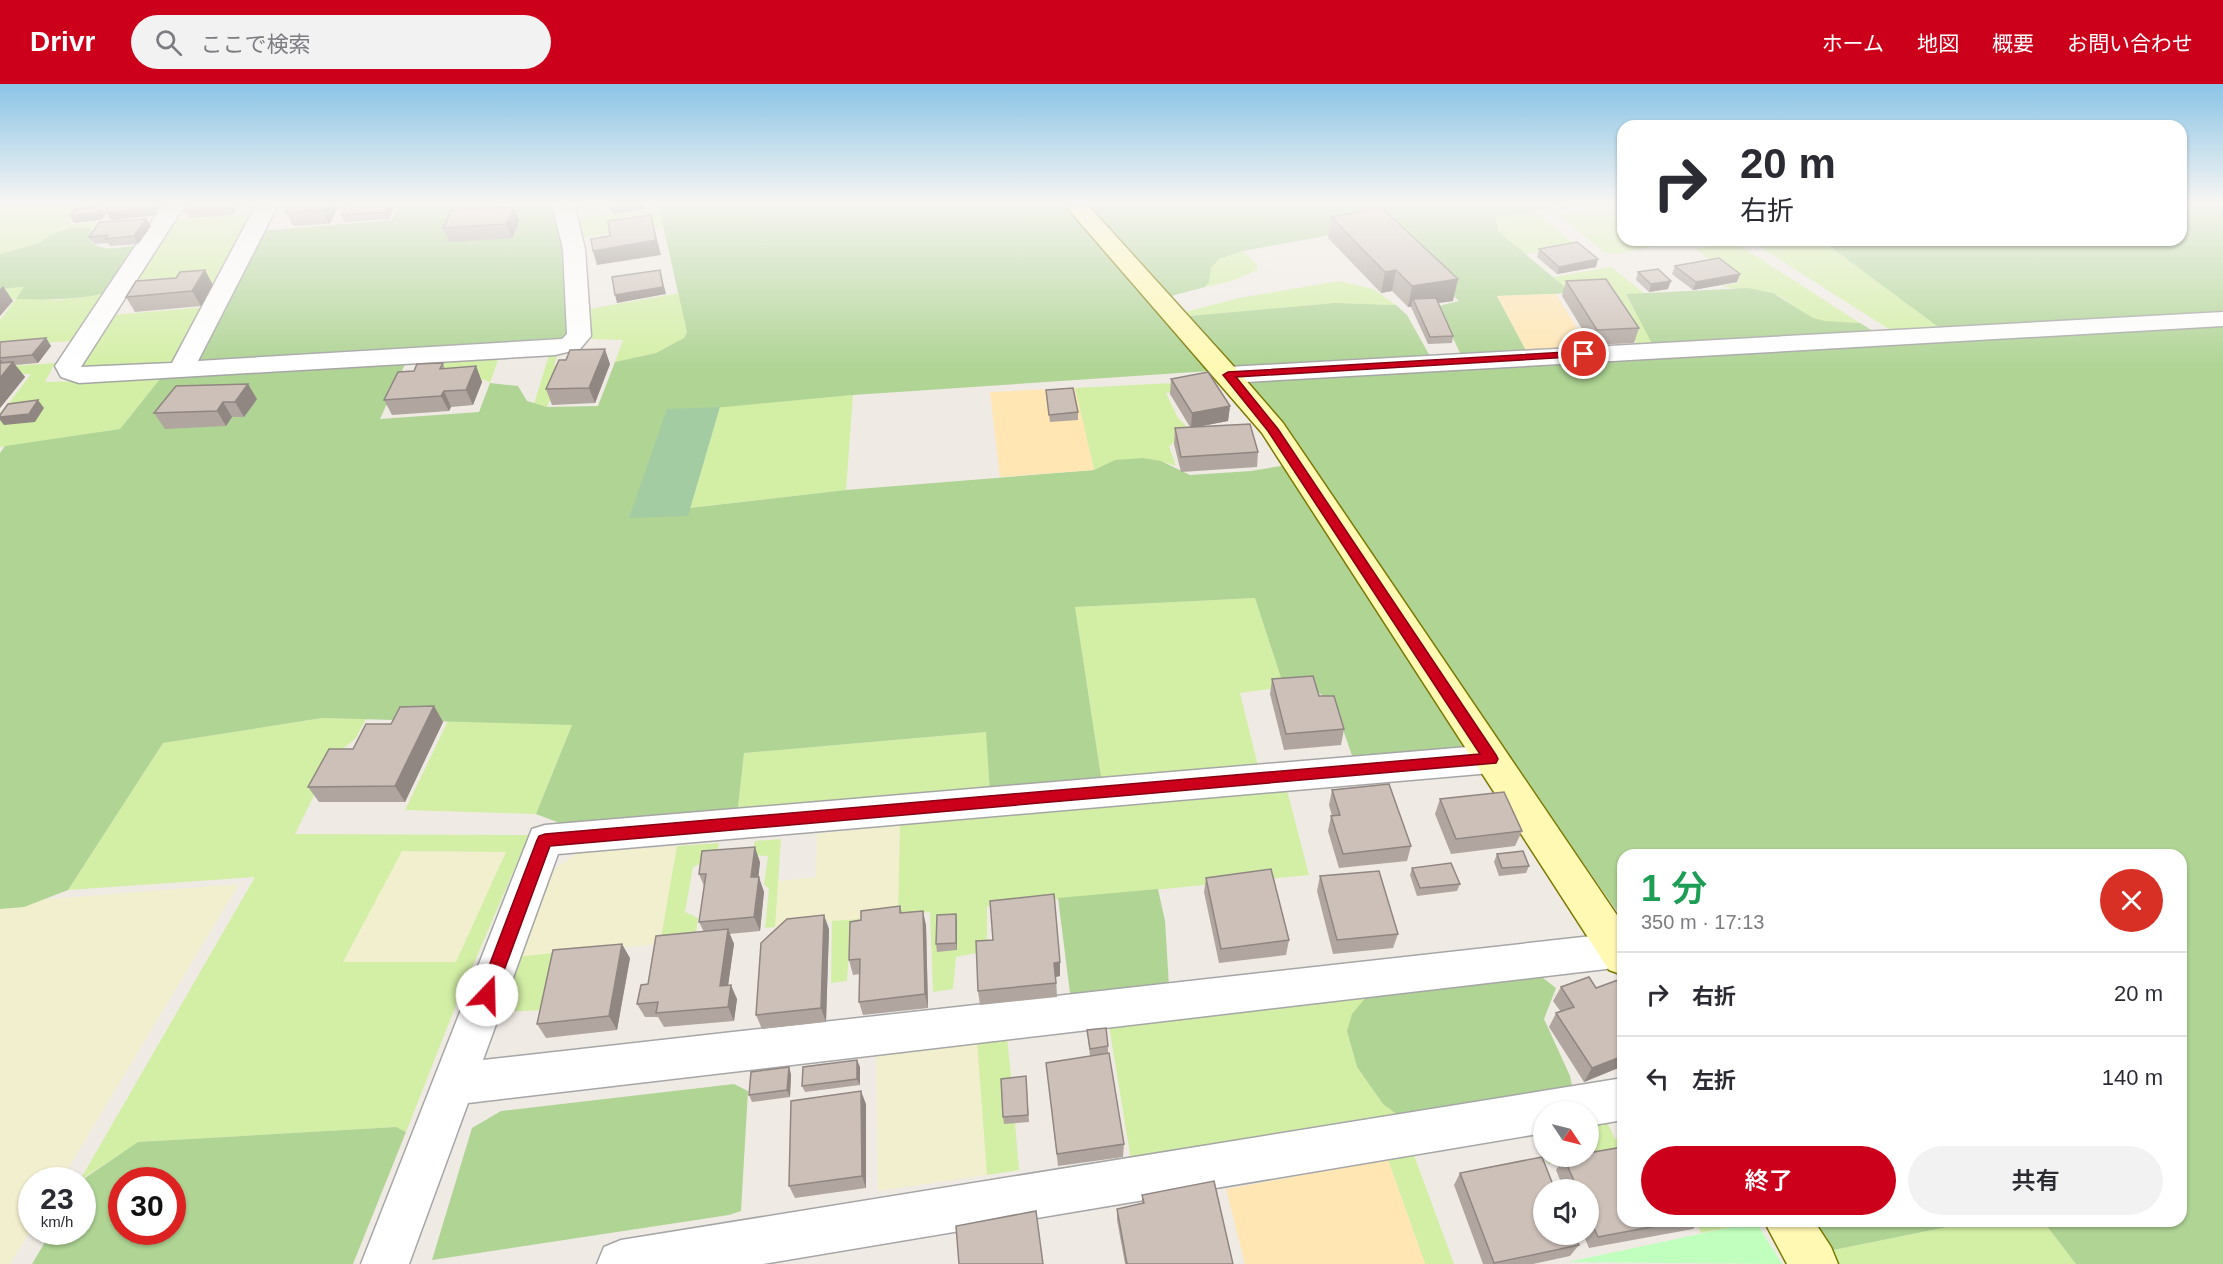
<!DOCTYPE html>
<html lang="ja">
<head>
<meta charset="utf-8">
<style>
  body { margin:0; font-family:Arial,"Noto Sans JP",sans-serif; background:#f2f2f3; color:#2b2b33; height:100vh; display:flex; flex-direction:column; font-size:22px; white-space:nowrap }
  * { box-sizing:border-box; margin:0 }
  p { font-size:20px; color:#7c7c81 }
  .icon { flex:none; width:33px; height:33px; fill:none; stroke:currentColor; stroke-width:2; stroke-linecap:round; stroke-linejoin:round }
  .map { position:relative; flex:1; overflow:hidden }
  .drawer { position:absolute; left:1617px; top:765px; width:570px; height:378px; display:flex; flex-direction:column; background:#fff; border-radius:18px; box-shadow:0 2px 4px #0004 }
  .drawer>* { flex:none }
  .banner { position:absolute; left:1617px; top:36px; width:570px; height:126px; border-radius:18px; box-shadow:0 2px 4px #0004; background:#fff; color:#2b2b33; overflow:hidden }
  .needle { width:39px; rotate:125deg }
  .controls { position:absolute; left:1533px; top:1017px; display:grid; gap:12px }
  .controls a { display:grid; place-items:center; width:66px; height:66px; border-radius:50%; background:#fff; box-shadow:0 2px 4px #0004; font-size:30px }
  .speed { position:absolute; left:18px; top:1083px; display:flex; gap:12px; font-size:30px; font-weight:700; text-align:center }
  .speed>* { display:grid; place-content:center; width:78px; height:78px; border-radius:50%; background:#fff; box-shadow:0 2px 4px #0004; line-height:1 }
  .speed small { font-size:15px; font-weight:400 }
  .speed .limit { border:9px solid #d22; background:#fff; color:#111 }
  .pin { position:absolute; display:grid; place-items:center; width:51px; height:51px; color:#fff; margin:-26px; border:3px solid #fff; border-radius:50%; box-shadow:0 2px 6px #0007 }
  .me { position:absolute; width:66px; margin:-33px; rotate:21deg; stroke-linejoin:round; filter:drop-shadow(0 0 4px #0008) }
  .turn { display:flex; align-items:center; gap:21px; height:126px; padding:0 24px; font-size:27px }
  .turn .icon { width:78px; height:78px; stroke-width:2.5 }
  .turn b { display:block; font-size:42px; line-height:51px }
  .round { display:grid; place-items:center; flex:none; width:63px; height:63px; border-radius:32px; background:#f2f2f3 }
  .summary { display:flex; align-items:center; justify-content:space-between; height:102px; padding:0 24px }
  h1 { font-size:36px; font-weight:600; line-height:45px; color:#1e9e55 }
  .primary-button { display:flex; gap:12px; margin-top:auto; padding:12px 24px }
  .primary-button a { flex:1; height:69px; border-radius:36px; background:#cd001b; color:#fff; font-size:24px; font-weight:600; line-height:69px; text-align:center }
  .primary-button a+a { background:#f2f2f3; color:#2b2b33 }
  ul { padding:0; list-style:none }
  li { display:flex; align-items:center; gap:18px; height:84px; padding:0 24px; border-top:2px solid #e1e1e2 }
  li div { flex:1 }
  li b { display:block; font-size:22px }
  li em { font-style:normal }
  header { display:flex; align-items:center; gap:36px; box-sizing:border-box; height:84px; padding:0 30px; background:#cd001b; color:#fff }
  header strong { font-size:28px }
  nav { display:flex; gap:33px; margin-inline-start:auto; font-size:21px }
  .search { width:420px; height:54px; background:#f2f2f3; display:flex; align-items:center; gap:15px; box-sizing:border-box; padding:0 21px; border-radius:33px; color:#7c7c81; font-size:22px }
  .map>svg:first-child { display:block }
  .farmland { fill:#f1efcd }
  .grass { fill:#d3efa5; fill-rule:evenodd }
  .forest { fill:#afd494; fill-rule:evenodd }
  .sand { fill:#ffe6b3 }
  .cemetery { fill:#a3cca3 }
  .park { fill:#c0ffbd }
  .lines { fill:none; stroke-linecap:round; stroke-linejoin:round }
  .street-casing { stroke:#a6a6a6; stroke-width:3 }
  .secondary-casing { stroke:#7b7800; stroke-width:3 }
  .street { fill:#fff; fill-rule:evenodd }
  .secondary { fill:#fff9b3; fill-rule:evenodd }
  .wall { fill:#b0a59f }
  .shaded-wall { fill:#908682 }
  .building { fill:#cdc0b9; stroke:#908682; stroke-width:1.5 }
  .route { fill:#cd001b; stroke:#850012; stroke-width:1.5 }
</style>
</head>
<body>
<header>
<strong>Drivr</strong>
<div class="search"><svg class="icon" aria-label="search" viewBox="0 0 24 24"><circle cx="10" cy="10" r="6"/><path d="M15 15l6 6"/></svg>ここで検索</div>
<nav><a>ホーム</a><a>地図</a><a>概要</a><a>お問い合わせ</a></nav>
</header>
<div class="map">
<svg width="2223" height="1180" viewBox="0 0 2223 1180">
  <rect width="100%" height="100%" fill="#f0eae4"/>
  <path class="farmland" d="M900,741L898,831L775,843L778,797L816,793L817,750Z
    M677,762L660,860L516,873L543,792L578,769Z
    M402,767L506,768L456,878H343Z
    M239,800L61,1096H32L31,1145L10,1180H0V819Z
    M977,957L987,1091L878,1107L876,969Z"/>
  <path class="grass" d="M0,119H85L70,140L100,138L95,150L50,151L39,159L0,170Z
    M646,119H658L664,142L579,154L576,135L646,126Z
    M1607,121L1623,134V156H1653L1660,161L1617,170L1604,168L1561,133V130Z
    M1532,127L1576,161L1525,170L1499,148L1496,135Z
    M253,130L217,199H191L181,195L158,194L134,196L174,136Z
    M1749,156H1821L1941,245L1896,247L1887,244Z
    M1724,160L1742,163L1860,239C1845,238 1827,240 1813,234C1798,228 1785,212 1769,208C1758,206 1729,205 1723,202L1740,198L1696,165Z
    M1243,167L1257,180V186L1232,197L1205,203C1210,197 1208,193 1210,185C1215,173 1232,171 1243,167Z
    M1611,183L1644,209L1626,211L1652,259L1637,260L1605,208L1572,209L1553,193Z
    M1339,197L1373,205L1396,221L1335,219L1189,232L1185,228L1239,214Z
    M25,203L17,214L59,216L104,210L71,257L0,262V236L16,215H4L0,205Z
    M679,209L687,248L685,254L656,269L615,278L623,256L589,255L586,248L584,226Z
    M204,223C197,237 188,262 178,273C163,290 105,285 83,285L80,279L112,231Z
    M549,271H558L554,281L564,282L547,323L534,320Z
    M499,273L490,299L485,296L462,295L425,285L429,277Z
    M55,279L45,298L160,295L120,345L0,363V328L3,327L31,290H12L0,283Z
    M1193,298L1195,304L1166,309L1178,334L1191,347L1169,362L1176,382C1149,372 1119,374 1094,386L1075,304Z
    M853,311L846,406L690,424L720,323Z
    M1255,514L1284,603L1240,609L1259,686L1102,699L1075,523Z
    M322,634L366,635L356,654L333,673L295,750L529,751L458,916L406,1048L396,1043L139,1058L80,1096L255,793L68,806L163,659ZM402,767L506,768L456,878H343Z
    M448,637L572,641L536,730L405,726Z
    M987,648L990,709L737,732L744,669Z
    M1287,706L1309,791L987,822V867L956,873L953,905L933,908L930,828L898,831L900,741Z
    M781,755L775,843L765,844L769,805L764,800L768,772L752,771L755,757Z
    M719,759L717,772L693,783L685,828L698,834L695,858L660,860L677,762Z
    M860,835L861,844L850,848L847,897L831,899L832,837Z
    M562,868L545,926L497,928L516,873Z
    M1367,912L1347,947L1357,983L1383,1020L1402,1034L1131,1076L1109,942Z
    M1007,954L1012,1000L1004,1039H1015L1019,1086L987,1091L977,957Z
    M1607,1038L1615,1055L1623,1053V1066L1548,1080L1545,1073L1588,1072L1589,1041Z
    M1414,1071L1454,1180H1425L1388,1076Z
    M1696,1137H1755L1756,1138L1701,1149Z
    M1977,1137H2043L2076,1180H1836L1828,1167Z"/>
  <path class="forest" d="M401,119H559L578,246L558,258L203,278L198,273L260,147L392,136Z
    M658,119H1573L1496,135L1499,148L1572,209L1497,212L1527,268L1461,271L1438,222L1459,217L1380,142L1243,167L1219,175L1211,184L1209,198L1205,203L1171,212L1189,232L1335,219L1396,221L1407,231L1436,283L1658,271L1626,210L1748,204L1773,209L1813,234L1825,237L1860,239L1886,255L1941,245L1821,156H2181V119H2223V1180H2076L2043,1137H2181V771H1623V836L1503,664L1354,677L1333,617L1317,608L1284,603L1255,514L1075,523L1102,699L990,709L986,648L744,669L737,732L578,746L536,730L572,641L322,634L163,659L68,806L24,823L0,825V369L5,362L120,345L160,295L405,280L380,335L479,328L490,299L518,302L527,317L547,323L598,322L615,278L656,269L684,254L687,248ZM1239,285L1285,346L1302,375L1281,382L1251,387L1190,391L1161,377L1143,374L1115,376L1094,386L846,406L690,424L643,427L672,328L853,311Z
    M71,144H89L95,150L91,158C112,174 129,154 150,166C154,219 51,216 16,215L24,203L0,205V170L39,159L50,151Z
    M1158,805L1165,837L1169,902L1071,917L1058,814Z
    M1533,893L1543,894L1556,904L1544,935L1570,992L1573,1007L1402,1034L1383,1020L1357,983L1347,947L1352,930L1367,912Z
    M734,1000L748,1007L741,1127L729,1131L432,1176L472,1044L501,1027Z
    M396,1043L406,1048L353,1180H32L51,1148H82V1096L138,1058ZM172,1096V1148H122V1096Z
    M1810,1137H1977L1828,1167Z"/>
  <path class="sand" d="M1556,210L1589,264L1527,268L1497,212Z
    M1075,304L1094,386L1000,393L990,308Z
    M1388,1076L1425,1180H1245L1226,1105Z"/>
  <path class="cemetery" d="M720,323L688,432L629,434L667,325Z"/>
  <path class="park" d="M1756,1138L1782,1180L1568,1178Z"/>
  <g class="lines">
    <g class="street-casing">
      <path id="street" d="M164,119H186L81,283L172,279L257,119H279L198,277L562,255L567,250L563,165L552,119H574L585,165L591,252L580,265L555,271L79,299L61,293L55,282Z
        M2223,228V242L1228,299L1219,296L1215,291L1219,286L1228,283Z
        M1491,661L1503,665L1509,675L1503,685L1491,689L558,770L483,976L1619,849L1623,851V883L468,1019L409,1180H361L532,745L545,741Z
        M1623,994V1036L1588,1042V1028H1544V1049L763,1180H597L604,1163L621,1156Z"/>
    </g>
    <g class="secondary-casing">
      <path id="secondary" d="M1063,119H1086L1237,286L1283,339L1623,840V891L1609,886L1262,349Z
        M1764,1137H1814L1831,1163L1838,1180H1787Z"/>
    </g>
    <use href="#street" class="street"/>
    <use href="#secondary" class="secondary"/>
  </g>
  <path class="wall" d="M84,119H164L156,131L111,136L106,128L111,121L87,124Z
    M240,119L232,131L189,134L184,127Z
    M341,119L329,140L293,142L286,128L287,126L285,123Z
    M395,121L389,135L345,138L341,131Z
    M1331,133L1453,217L1438,219L1453,252L1452,259L1428,260L1411,223H1408L1392,207L1381,209L1328,154Z
    M146,135L151,142L138,160L110,162L108,159L94,160L89,153Z
    M519,137L512,154L449,158L443,144Z
    M1539,165L1596,183L1557,190L1537,173Z
    M1675,182L1737,198L1693,206L1672,190Z
    M1638,188L1668,205L1649,208L1636,196Z
    M1566,197L1639,244L1634,259L1592,261L1562,212Z
    M213,201L201,222L135,228L126,213Z
    M46,254L51,262L38,279L15,281L25,293L0,324V258Z
    M443,279L445,285L476,282L482,298L473,321L451,323L449,327L392,331L384,316L414,287Z
    M610,280L595,319L552,321L546,305Z
    M1171,295L1230,322L1228,337L1197,343L1258,368L1257,383L1181,388L1174,360L1175,344L1190,343L1170,310Z
    M176,302L257,315L244,333H232L226,342L165,345L154,329Z
    M1046,306L1078,328V336L1050,338Z
    M1272,595L1319,612L1344,645L1341,661L1284,666L1270,610Z
    M434,622L443,638L405,718H319L308,703L353,665L391,640Z
    M1332,706L1411,762L1407,777L1339,784L1328,747L1331,732H1332L1329,721Z
    M1440,715L1522,747L1515,762L1451,770L1435,730Z
    M1497,770L1529,782L1526,789L1499,792L1494,778Z
    M760,778L758,793L764,808L760,847L729,850L734,860L728,901L737,915L734,937L664,943L658,933H645L637,920L648,900L704,848L699,838L704,802L699,790Z
    M1412,784L1460,800L1457,807L1417,812L1410,791Z
    M1320,792L1398,850L1393,864L1333,870L1317,807Z
    M1206,794L1289,856L1286,871L1219,879L1204,808Z
    M900,822L902,829L926,841L928,924L863,931L859,918L860,890L853,891L849,876L861,836Z
    M957,837V866L937,868L936,860Z
    M829,845L826,938L762,945L756,931Z
    M993,856L1060,892L1056,893L1057,913L980,921L978,907Z
    M630,874L617,946L546,954L537,940Z
    M1561,903L1596,904L1623,982L1584,998L1549,943L1556,929L1561,928L1553,917Z
    M1087,946L1108,962V969L1124,1060L1123,1073L1058,1082L1046,979L1090,972Z
    M860,983V1001L805,1008L802,1002Z
    M791,990L790,1013L752,1018L749,1011Z
    M1026,992L1029,1038L1004,1040L1003,1033Z
    M866,1020V1104L795,1114L789,1102Z
    M1564,1074L1623,1137H1700L1693,1145L1589,1164L1583,1150H1588V1106H1564L1556,1086Z
    M1460,1089L1579,1161L1570,1172L1533,1180H1483L1454,1101Z
    M1142,1111L1233,1180H1125L1117,1136V1125L1142,1119Z"/>
  <path class="shaded-wall" d="M155,119H164L156,131L111,136L106,128Z
    M231,119H240L232,131L228,124Z
    M326,119H341L329,140L322,126Z
    M389,119H394L395,121L389,135L385,128Z
    M634,119H644V125L613,130L610,123Z
    M101,123L106,130L101,136L74,139L70,131Z
    M514,123L519,137L512,154L506,140Z
    M651,131L661,171L597,181L593,167Z
    M146,135L151,142L138,160L134,152Z
    M1598,175L1596,183L1557,190L1559,183Z
    M205,186L213,201L201,222L192,207Z
    M660,186L666,210L617,219L615,211Z
    M1396,186L1392,207L1381,209L1385,188Z
    M1740,190L1737,198L1693,206L1696,198Z
    M1458,195L1453,217L1416,222L1413,215L1411,223H1408L1412,202Z
    M1671,197L1668,205L1649,208L1651,200Z
    M3,202L13,217L0,232V205Z
    M46,254L51,262L38,279L32,271Z
    M605,265L610,280L595,319L589,304Z
    M0,275L8,285L13,278L25,293L0,324Z
    M476,282L482,298L473,321L466,306Z
    M248,300L257,315L244,333L235,318Z
    M444,307L451,323L449,327L441,312Z
    M38,316L44,324L35,338L4,341L0,336V333Z
    M223,318L232,333L226,342L217,327Z
    M1230,322L1228,337L1191,344L1192,329Z
    M434,622L443,638L405,718L395,702Z
    M755,763L760,778L757,808L751,793Z
    M759,793L764,808L760,847L754,833Z
    M923,827L926,841L928,924L925,910Z
    M956,830L957,837V866L956,859Z
    M824,831L829,845L826,938L821,924Z
    M728,845L734,860L726,916L720,902Z
    M622,860L630,874L617,946L609,932Z
    M1060,878V892L1055,893L1054,879Z
    M731,901L737,915L734,937L728,923Z
    M1623,972V982L1584,998L1592,984Z
    M857,976L860,983V1001L857,995Z
    M789,983L791,990L790,1013L787,1006Z
    M861,1007L866,1020V1104L862,1092Z"/>
  <path class="building" d="M113,119H155L152,124L106,128Z
    M190,119H231L228,124L184,127Z
    M287,119H326L322,126L286,128L289,123H285Z
    M347,119H389L385,128L341,131Z
    M610,119H634L610,123Z
    M101,123L96,129L70,131L75,125Z
    M514,123L506,140L443,144L452,126Z
    M1382,124L1458,195L1412,202L1396,186L1385,188L1331,133Z
    M651,131L656,156L593,167L591,155L610,152L608,137Z
    M146,135L134,152L105,155L108,151L89,153L100,138Z
    M1577,158L1598,175L1559,183L1539,165Z
    M1719,174L1740,190L1696,198L1675,182Z
    M1658,185L1671,197L1651,200L1638,188Z
    M205,186L192,207L126,213L136,197L176,194L180,188Z
    M660,186L663,203L615,211L612,193Z
    M1606,195L1639,244L1597,246L1566,197Z
    M1436,214L1453,252L1430,253L1413,215Z
    M46,254L32,271L0,274V258Z
    M605,265L589,304L546,305L559,276H566L570,266Z
    M13,278L0,294V279Z
    M443,279L440,285L476,282L466,306L444,307L441,312L384,316L398,288L414,287L417,280Z
    M1208,288L1230,322L1192,329L1171,295Z
    M248,300L235,318H223L217,327L154,329L176,302Z
    M1073,304L1078,328L1049,331L1046,306Z
    M38,316L29,330L0,333V331L8,320Z
    M1250,340L1258,368L1181,373L1175,344Z
    M1313,592L1319,612H1334L1344,645L1286,650L1272,595Z
    M434,622L395,702L308,703L329,665H353L366,640H391L400,623Z
    M1389,700L1411,762L1343,770L1331,732L1340,731L1332,706Z
    M1504,708L1522,747L1456,755L1440,715Z
    M755,763L751,793H759L754,833L699,838L706,790H699L702,767Z
    M1523,767L1529,782L1502,784L1497,770Z
    M1451,779L1460,800L1420,804L1412,784Z
    M1271,785L1289,856L1221,865L1206,794Z
    M1379,787L1398,850L1337,856L1320,792Z
    M1054,810L1060,878L1054,879L1056,899L978,907L976,857L993,856L990,817Z
    M900,822V829L923,827L925,910L859,918L860,875L849,876L850,838L861,836V827Z
    M956,830V859L936,860L937,831Z
    M824,831L821,924L756,931L761,859L787,835Z
    M728,845L720,902L731,901L728,923L656,929L658,918L637,920L641,901L648,900L656,852Z
    M622,860L609,932L537,940L553,866Z
    M1589,893L1596,904L1618,896L1623,903V972L1592,984L1556,929L1574,923L1561,903Z
    M1106,944L1108,962L1090,965L1087,946Z
    M1109,969L1124,1060L1057,1070L1046,979Z
    M857,976V995L802,1002L803,983Z
    M789,983L787,1006L749,1011L751,988Z
    M1026,992L1028,1031L1003,1033L1001,995Z
    M861,1007L862,1092L789,1102L791,1017Z
    M1623,1063V1137H1683L1598,1153L1588,1131V1106H1578L1564,1074L1571,1072H1588V1069Z
    M1542,1073L1555,1106H1544V1150H1574L1579,1161L1494,1179L1460,1089Z
    M1214,1097L1233,1180H1127L1117,1125L1144,1119L1142,1111Z
    M1036,1127L1043,1180H959L956,1142Z"/>
  <linearGradient id="sky" x2="0" y2="1"><stop stop-color="#8bc4e6"/><stop offset="0.42" stop-color="#f8f6f3"/><stop offset="1" stop-color="#f8f6f3" stop-opacity="0"/></linearGradient>
  <rect width="2223" height="284" fill="url(#sky)"/>
  <path class="route" d="M1584,267L1588,268V272L1236,293L1278,345L1496,671L1498,675L1496,679L550,762L495,911L493,917L487,919L481,917L478,911L537,756L539,752L545,750L1480,670L1268,347L1223,291L1228,288Z"/>
</svg>
<div class="controls">
<a><svg class="needle" viewBox="-14 -14 28 28"><path d="M0-13l5 13h-10z" fill="#e53935"/><path d="M0 13l5-13h-10z" fill="#7c7c81"/></svg></a>
<a><svg class="icon" aria-label="sound" viewBox="0 0 24 24"><path d="M4 9h4l5-4v14l-5-4H4zM17 9q2 3 0 6"/></svg></a>
</div>
<div class="speed"><div>23<small>km/h</small></div><div class="limit">30</div></div>
<div class="pin" style="left:1584px;top:270px;background:#d93025"><svg class="icon" aria-label="arrive" viewBox="0 0 24 24"><path d="M6 21V4h12l-3 4 3 4H6"/></svg></div>
<svg class="me" style="left:487px;top:911px" viewBox="-20 -20 40 40"><circle r="19" fill="#fff"/><path d="M0-13L10 11 0 6-10 11z" fill="#cd001b"/></svg>
<div class="banner">
<div class="turn"><svg class="icon" aria-label="right" viewBox="0 0 24 24"><path d="M7 20v-9h11M14 6l5 5-5 5"/></svg><div><b>20 m</b>右折</div></div>
</div>
<section class="drawer">
<div class="summary"><div><h1>1 分</h1><p>350 m · 17:13</p></div><a class="round" style="background:#d93025;color:#fff"><svg class="icon" aria-label="close" viewBox="0 0 24 24"><path d="M6 6l12 12M18 6L6 18"/></svg></a></div>
<ul>
<li><svg class="icon" aria-label="right" viewBox="0 0 24 24"><path d="M7 20v-9h11M14 6l5 5-5 5"/></svg><div><b>右折</b></div><em>20 m</em></li>
<li><svg class="icon" aria-label="left" viewBox="0 0 24 24"><path d="M17 20v-9H6M10 6l-5 5 5 5"/></svg><div><b>左折</b></div><em>140 m</em></li>
</ul>
<div class="primary-button"><a>終了</a><a>共有</a></div>
</section>
</div>
</body>
</html>
